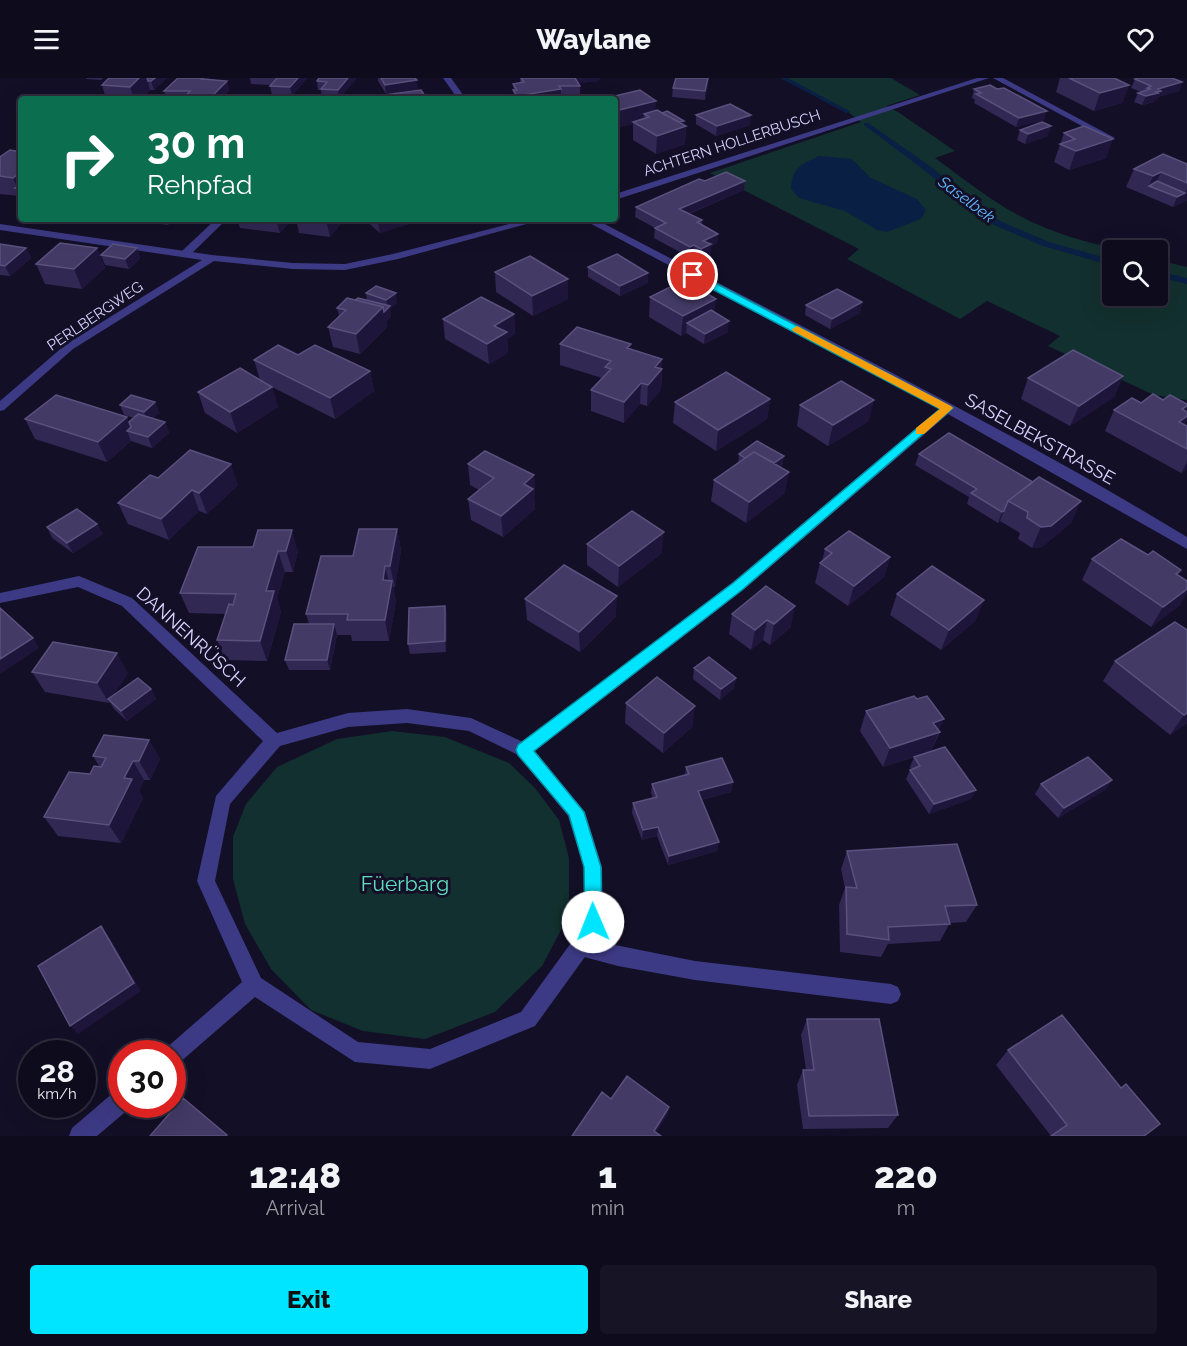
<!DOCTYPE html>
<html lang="en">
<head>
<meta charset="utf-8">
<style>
  body { margin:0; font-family:Raleway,sans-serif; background:#171425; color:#f1f3f6; height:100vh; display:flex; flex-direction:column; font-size:22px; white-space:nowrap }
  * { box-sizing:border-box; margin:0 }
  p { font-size:20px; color:#9b9ba3 }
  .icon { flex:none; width:33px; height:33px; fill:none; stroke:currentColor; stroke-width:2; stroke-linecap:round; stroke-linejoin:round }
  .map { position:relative; height:1058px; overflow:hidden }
  .details { display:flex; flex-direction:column; background:#0e0b1c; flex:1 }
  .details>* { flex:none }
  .hud { position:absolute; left:18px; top:18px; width:600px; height:126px; border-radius:6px; box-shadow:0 6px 24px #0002,0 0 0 2px #2e2b3b; background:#0b6e4f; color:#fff; overflow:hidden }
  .fabs { position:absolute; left:1102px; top:162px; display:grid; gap:12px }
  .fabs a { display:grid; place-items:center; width:66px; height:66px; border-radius:6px; background:#0e0b1c; box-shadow:0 6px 24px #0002,0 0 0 2px #2e2b3b; font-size:30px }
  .speed { position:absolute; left:18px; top:962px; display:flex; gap:12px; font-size:30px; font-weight:700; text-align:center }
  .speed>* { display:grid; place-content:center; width:78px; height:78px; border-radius:50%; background:#0e0b1c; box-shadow:0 6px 24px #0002,0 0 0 2px #2e2b3b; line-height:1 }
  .speed small { font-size:15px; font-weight:400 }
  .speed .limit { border:9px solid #d22; background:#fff; color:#111 }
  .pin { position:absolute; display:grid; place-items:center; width:51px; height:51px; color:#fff; margin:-26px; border:3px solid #fff; border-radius:50%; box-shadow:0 2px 6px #0007 }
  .me { position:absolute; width:66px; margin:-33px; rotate:359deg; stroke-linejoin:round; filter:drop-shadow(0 0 4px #0008) }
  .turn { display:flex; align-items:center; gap:21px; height:126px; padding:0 30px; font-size:27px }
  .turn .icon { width:78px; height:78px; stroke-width:2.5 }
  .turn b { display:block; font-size:42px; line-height:51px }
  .eta { display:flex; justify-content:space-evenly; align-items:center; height:102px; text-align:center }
  .eta b { font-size:36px; font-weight:800; line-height:42px }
  .primary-button { display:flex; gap:12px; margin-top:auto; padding:12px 30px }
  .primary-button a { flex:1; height:69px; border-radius:6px; background:#00e5ff; color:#111; font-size:24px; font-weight:800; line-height:69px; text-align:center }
  .primary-button a+a { background:#171425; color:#f1f3f6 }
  header { display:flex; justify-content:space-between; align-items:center; height:78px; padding:0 30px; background:#0e0b1c; font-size:27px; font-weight:800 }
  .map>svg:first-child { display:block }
  .green { fill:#12302f }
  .water { fill:#0a1f44 }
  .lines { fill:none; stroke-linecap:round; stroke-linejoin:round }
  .stream { fill:#0a1f44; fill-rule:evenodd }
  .lane { fill:#3d3a85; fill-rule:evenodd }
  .street { fill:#3d3a85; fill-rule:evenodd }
  .wall { fill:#312854 }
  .shaded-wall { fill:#1d163a }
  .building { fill:#433a66; stroke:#5a527e; stroke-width:1.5 }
  .route { fill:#00e5ff; stroke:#0095a6; stroke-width:1.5 }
  .slow { fill:#f59e0b }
  .labels { text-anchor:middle; stroke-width:6; stroke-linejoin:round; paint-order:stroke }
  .far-street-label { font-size:15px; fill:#d9d4ff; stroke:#130f26 }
  .far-water-label { font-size:16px; font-style:italic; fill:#62b6ff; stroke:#130f26 }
  .street-label { font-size:18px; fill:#d9d4ff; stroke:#130f26 }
  .near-park-label { font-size:21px; fill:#5fe0c0; stroke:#130f26 }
</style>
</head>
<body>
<header><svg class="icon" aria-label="menu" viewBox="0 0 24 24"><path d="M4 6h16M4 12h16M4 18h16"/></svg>Waylane<svg class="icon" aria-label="heart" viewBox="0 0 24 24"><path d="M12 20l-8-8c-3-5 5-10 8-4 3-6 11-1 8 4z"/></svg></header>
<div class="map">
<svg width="1187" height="1058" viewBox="0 0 1187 1058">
  <rect width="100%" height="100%" fill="#130f26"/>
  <path class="green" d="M783,0H891L920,17L886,28L898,34L955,73L935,80C963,100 989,122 1020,138C1051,155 1086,164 1120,172H1113V218H1158V182L1187,189V322L1154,317L1048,268L1060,258L987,223L960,241L847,181L859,171L710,95L861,44L848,34Z
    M392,653L445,659L509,685L535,710L559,742L569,780V837L542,888L495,934L425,961L363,953L311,932L271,891L245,846L233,801V759L246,726L277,689L337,661Z"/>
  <path class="water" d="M819,78L852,81L871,100L917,121L926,132L921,141L887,154L877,152L845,133L799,120L791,111C792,90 800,87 819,78Z"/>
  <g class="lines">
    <path class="stream" d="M780,0H788L851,34L846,35Z
      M864,45H868L930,88L987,135L1000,143L1049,164L1113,182V188L1043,168L994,147L981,139L924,92L864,47Z
      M1158,193L1187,200V206L1158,199Z"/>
    <path class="lane" d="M216,141H227L190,177H182V173Z
      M580,860L695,883L891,906L898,909L901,916L898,923L891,926L695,902L618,888L573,876L570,869L573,862Z"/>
    <path class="street" d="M443,0H451L466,21H458Z
      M977,0H989L615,122V116Z
      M993,0H1003L1115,60L1108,62Z
      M528,141H545L398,181L345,192L293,191L214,183L73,271L4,332L0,333V323L65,267L202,182L0,152V146L212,177L293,185L345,186L393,176Z
      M582,141H595C793,245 996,343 1187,459V471L948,336L743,512L535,673L585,734L602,789L603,844L587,876L535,948L430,991L355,984L255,919L179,985L172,988V975H163L165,971L242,904L197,803L216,718L263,663L122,528L78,509L0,525V515L79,498L132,520L277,655L348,635L407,631L471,640L523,664L733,504L939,331ZM407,645L469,653L518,677L568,738L584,789L583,843L573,862L521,934L430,971L358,964L261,900L215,803L230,726L280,668L348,649Z
      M122,1012V1026H131L130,1030L97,1058H69L72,1050L114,1014Z"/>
  </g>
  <path class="wall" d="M86,0H103L101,2L86,1Z
    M109,0H167L154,12H150L141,21H106L102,7Z
    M208,0L209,1L227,3L229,12L220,21H167L164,13Z
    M250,0H307L292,18L272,17L270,8L271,7L251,6Z
    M319,0H356V1L339,21L322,20L321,12H318L317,3Z
    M378,0H415L418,11L386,16L378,3Z
    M520,0H600L598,3L578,5L580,8V21H514L513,6L520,5Z
    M1060,0H1114L1129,7L1122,25L1094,33L1056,14Z
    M1135,1L1182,4L1179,13L1158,19L1157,22H1155L1154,24L1142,27L1134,24L1138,15L1141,14L1131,10Z
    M708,8L705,22L672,19L673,10Z
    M974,11L1044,42L1016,49L974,25L975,22L972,20Z
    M615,21L655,32L684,43V47L686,48L685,66L656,76L633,62V46Z
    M696,37L750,47L716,58L696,46Z
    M1084,48L1106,80L1069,92L1054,84L1064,55Z
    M1020,52L1048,58L1025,66L1017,62Z
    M21,74V120H19V118L0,116V79Z
    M1187,86V122L1173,129L1126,109L1134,91Z
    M705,103H745L744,112L689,136L702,142V147L718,156L717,165L711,169L710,176L701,181L693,177L689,179L654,160L655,150L635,139L636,129Z
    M145,141H174L168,147L146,144Z
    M237,141H292L280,155L240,150Z
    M296,141H345L330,159L299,155Z
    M364,141H424L380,155Z
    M0,166L26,170L31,180L10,198L0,197Z
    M97,170L105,190L82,211L45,206L36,186Z
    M137,170L140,180L129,191L105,187L101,177Z
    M588,189L648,195V205L620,218L588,199Z
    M495,194L568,201V221L533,238L496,214Z
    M366,215L397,225L390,231L391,238L386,244L387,249L360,276L333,269L328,249L339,238L337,230L355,222L367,223Z
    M650,219L714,235L728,254L704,266L686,255L681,258L649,239Z
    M862,224L860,235L830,251L805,237L806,227Z
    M514,236L515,256L507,261L508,275L489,286L445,261L443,241Z
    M560,266L631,271L662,291L661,312L647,328L640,326L624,345L591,333V312L602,300L560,287Z
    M298,277L370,293L374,313L335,341L272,309L278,329L237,355L205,335L198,314L260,302L254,282Z
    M1123,298L1114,319L1070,348L1021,321L1028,300Z
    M770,321L767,341L716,373L673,345L675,324Z
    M1163,322L1187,326V331L1186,333L1187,342L1184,347L1187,348V391L1181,395L1105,353L1114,332L1141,325Z
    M155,324L159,335L153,340L165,344L169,355L152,370L131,363L107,384L35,361L25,341L127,339L129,344L134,340L124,337L120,327Z
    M800,327L869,343L828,368L797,348Z
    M739,376L784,378L782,388L781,389L785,415L746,445L711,423L714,402L738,385Z
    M919,376L1072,444L1042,469L1032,470L1018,461L1020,455L1000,443L998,445L967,426L969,419L915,387Z
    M468,386L534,397L535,418L534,419L535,431L503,459L471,442L468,421L479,412L470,407Z
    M158,400L238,407L207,436L199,433L169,462L128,446L118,425Z
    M97,446L103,456L73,475L52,460L47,449Z
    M397,451L401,472L395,509H393L396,523L389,563H352L351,557H337L330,592H289L285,582L309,546L306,536L353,478Z
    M587,466L662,475L618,509L587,487Z
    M253,469L298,473L293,494H285L277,520L281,534L267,583L225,582L217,562L226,536L189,535L180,515Z
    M825,471L890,479L884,499L848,528L815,505L820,485L822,483Z
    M1148,477L1181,492L1178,497L1180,527L1151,549L1082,502L1092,481Z
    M766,508L791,549L770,567L763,562L751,572L729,556L732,536Z
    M897,516L984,522L975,543L941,572L890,537Z
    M525,521L616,538L580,574L527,542Z
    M445,528L447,538L446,574L410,576L408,566Z
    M1187,552V645L1170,657L1103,603L1115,583Z
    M694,590L736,600L734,610L720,622L693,601Z
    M32,594L128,595L114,616L151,611L156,621L127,643L114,631L110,624L109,625L45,614Z
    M626,625L693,648L663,675L625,645Z
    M866,633L939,653L940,654L931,673L971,721L929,736L906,701L910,692L911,691L910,689L914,679L883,689L860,653Z
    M149,662L160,681L150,702H144L139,713L143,720L121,765L58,758L44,739L99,688L93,678Z
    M686,689L733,704L731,714L701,722L719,764L717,773L668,787L657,758L642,762L632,735L633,725L653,720L651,715L652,706L685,697Z
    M1112,702L1105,712L1058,740L1035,716L1041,706Z
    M847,773L977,827L966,844L950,845L940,863L888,866L881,879L840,874L839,827L845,810L841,791Z
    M807,941L898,1037L888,1050L803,1051L797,1007L803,992H806L801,957Z
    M1008,972L1121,1010L1051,1058L996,987Z"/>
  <path class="shaded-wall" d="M139,0H147L150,12L141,21H134L130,9Z
    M155,0H167L154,12L151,3Z
    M298,0H307L292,18L290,9Z
    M348,0H356V1L339,21L338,12Z
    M564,0H600L598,3L565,7Z
    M708,0V8L705,22V13Z
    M417,2L418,11L386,16L385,7Z
    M227,3L229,12L220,21H209Z
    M1182,4L1179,13L1158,19L1157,22H1155L1154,24L1142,27L1146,18L1158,11Z
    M1129,7L1122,25L1094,33L1100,15Z
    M561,11V21H517V18Z
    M656,23L655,40L649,39L644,36V44H633V46L615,51V33Z
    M1047,33L1044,42L1016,49L1019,40Z
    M751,37L750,47L716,58L717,48Z
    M684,43V49L686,48L685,66L656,76L657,58L669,48Z
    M1051,48L1048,58L1025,66L1028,56Z
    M1113,61L1106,80L1069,92L1076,73Z
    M21,94V111H18L13,100Z
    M1161,94L1154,110L1149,108L1153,98Z
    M745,103L744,112L678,140L679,131Z
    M1187,111V122L1181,125Z
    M1185,115L1181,125L1173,129L1177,119Z
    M166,141H174L168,147Z
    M281,141H292L280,155L277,145Z
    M326,141H345L330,159Z
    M377,141H424L380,155Z
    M718,156L717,165L711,169L710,176L701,181L703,163Z
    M694,167L693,177L689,179L690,169Z
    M26,170L31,180L10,198L5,188Z
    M97,170L105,190L82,211L74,191Z
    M137,170L140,180L129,191L125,181Z
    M648,195V205L620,218V208Z
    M568,201V221L533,238L532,218Z
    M396,215L397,225L390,231L391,238L386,244L387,249L360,276L356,256L383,229L388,230L386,222Z
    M716,221L714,241L687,245L686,255L681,258L683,238Z
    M862,224L860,235L830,251L832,241Z
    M514,236L515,256L507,261L508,275L489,286L487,266L494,248Z
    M729,243L728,254L704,266L705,256Z
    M662,281L661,312L647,328L648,307L655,289Z
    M370,293L374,313L335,341L330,320Z
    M1123,298L1114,319L1070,348L1079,328Z
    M641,305L640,326L624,345V324Z
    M272,309L278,329L237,355L230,334Z
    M770,321L767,341L716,373L718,352Z
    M874,322L869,343L828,368L833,347Z
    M155,324L159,335L148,345L144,334Z
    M1187,328V331L1181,342L1187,338V342L1179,356L1171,363L1182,331Z
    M127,339L133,355L127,353L131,363L107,384L98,364Z
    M165,344L169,355L152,370L148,359Z
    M784,378L782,388L764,402L765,391Z
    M1187,384V391L1181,395Z
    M231,386L238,407L207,436L199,415Z
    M789,394L785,415L746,445L749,424Z
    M534,397L535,418L534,419L535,431L503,459L501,438L524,406Z
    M192,412L199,433L169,462L161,441Z
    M1081,423L1072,444L1042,469L1032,470L1041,449Z
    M1004,433L1000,443L998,445L1002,434Z
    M97,446L103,456L73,475L67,465Z
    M397,451L401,472L395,509L390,488Z
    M292,452L298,473L293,494L286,473Z
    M664,454L662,475L618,509L619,488Z
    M278,473L285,494L277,520L281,534L267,583L260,563L266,513Z
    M890,479L884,499L848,528L854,508Z
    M385,488L390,509L383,502Z
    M392,503L396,523L389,563L385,542Z
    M1187,511V515L1180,527L1151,549L1163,529Z
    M617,518L616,538L580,574L579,554Z
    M984,522L975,543L941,572L949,552Z
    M445,528L447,538L446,574L445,563Z
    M795,528L791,549L770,567L774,546Z
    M767,542L763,562L751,572L755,552Z
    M334,546L337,556L330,592L327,582Z
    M33,560L39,570L0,596V581Z
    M117,575L128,595L110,623L108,621L110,624L109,625L97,605Z
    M736,600L734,610L720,622L721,611Z
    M151,611L156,621L127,643L121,633Z
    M695,628L693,648L663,675L664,655Z
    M1187,635V645L1170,657L1184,637Z
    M944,641L931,673L883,689L890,670L933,645Z
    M149,662L160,681L150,702L139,683Z
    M133,683L144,702L139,713L143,720L121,765L109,747L124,700Z
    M1112,702L1105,712L1058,740L1064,730Z
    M733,704L731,714L696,723L698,713Z
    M976,712L971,721L929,736L934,726Z
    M658,749L657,758L642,762L643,752Z
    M719,764L717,773L668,787L669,778Z
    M101,848L108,857L141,913L78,956L70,948Z
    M669,1029L668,1036L654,1058V1053Z"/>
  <path class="building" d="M109,0H139L130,9L102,7Z
    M147,0H155L151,3H148Z
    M178,0H204L202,1L227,3L209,21H204L185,19L190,13H164Z
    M277,0H298L290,9L270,8Z
    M319,0H348L338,12L321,11L327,4L317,3Z
    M381,0H415L417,2L385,7Z
    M521,0H575L580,8H559L561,11L517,18L513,12H517L513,6L524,4Z
    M676,0H708L705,13L673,10Z
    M1069,0H1114L1129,7L1100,15Z
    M1138,0H1172L1182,4L1158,11L1161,13L1156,14L1158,15L1146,18L1138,15L1150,11L1147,10L1151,8L1135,1Z
    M990,7L997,11L1004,10L1047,33L1019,40L976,16L981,15L974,11Z
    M421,12L427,21H386L384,17Z
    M640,12L656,23L615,33V21H602Z
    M730,26L751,37L717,48L696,37Z
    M657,32L686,48L657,58L633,44L649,39L644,36Z
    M667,33L684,43L679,44L662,35Z
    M1042,44L1051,48L1028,56L1020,52Z
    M1084,48L1113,61L1076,73L1060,66L1075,61L1064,55Z
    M10,72L21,74V94L13,100L0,98V79Z
    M1163,76L1187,86V105L1161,94L1153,98L1134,91Z
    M726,94L745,103L679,131L702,142L697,144L718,156L703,163L711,166L701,171L694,167L690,169L655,150L666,145L636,129L699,101L705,103Z
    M1157,103L1185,115L1177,119L1149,108Z
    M21,106V111L15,110Z
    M245,141H281L277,145Z
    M60,165L97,170L74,191L36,186Z
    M0,166L26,170L5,188L0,187Z
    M113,166L137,170L125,181L101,177Z
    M617,176L648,195L620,208L588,189Z
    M530,178L568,201L532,218L495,194Z
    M684,202L716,221L683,238L650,219Z
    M376,208L396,215L386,222L366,215Z
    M837,211L862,224L832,241L806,227Z
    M481,219L514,236L494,248L507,254L487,266L443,241Z
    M347,220L383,229L356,256L328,249L346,232L337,230Z
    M358,220L390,228L384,234L383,229L355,222Z
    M711,232L729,243L705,256L687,245Z
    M577,249L631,266L627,270L662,281L655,289L662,291L648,307L641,305L624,324L591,312L611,291L605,289L611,283L560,266Z
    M278,267L298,277L315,267L370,293L330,320L254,282Z
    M1073,272L1123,298L1079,328L1028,300Z
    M240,290L272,309L230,334L198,314Z
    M726,294L770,321L718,352L675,324Z
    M841,303L874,322L833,347L800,327Z
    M1153,316L1163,322L1170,317L1187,326V328L1182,331L1187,334V338L1179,344L1187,348V371L1114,332L1132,320L1141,325Z
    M56,317L127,339L98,364L25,341Z
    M131,317L155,324L144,334L120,327Z
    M138,336L165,344L148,359L127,353L131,349L129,344Z
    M949,355L1033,404L1008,423L1004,433L1002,434L971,415L977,411L919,376Z
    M757,363L784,378L774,385L754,374L745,380L739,376Z
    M190,372L231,386L199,415L192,412L161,441L118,425L150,397L158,400Z
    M485,373L534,397L524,406L533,411L501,438L468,421L494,400L468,386Z
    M754,374L789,394L749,424L714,402Z
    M1039,399L1081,423L1051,448L1041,449L1027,440L1028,434L1008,423Z
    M77,431L97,446L67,465L47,449Z
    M632,433L664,454L619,488L587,466Z
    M359,451H397L390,488H385L383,502L392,503L385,542H347L348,536H306L321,478H353Z
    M258,452H292L286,473H278L266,513H274L260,563L217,562L229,526L233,527L236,516L180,515L198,469H253Z
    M849,453L890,479L854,508L820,485L832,475L825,471Z
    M1121,461L1148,477L1153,473L1181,492L1176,496L1187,503V511L1163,529L1092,481Z
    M564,487L617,518L579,554L525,521Z
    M932,488L984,522L949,552L897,516Z
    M766,508L795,528L774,546L767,542L755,552L732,536Z
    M445,528V563L408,566L409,530Z
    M0,530L33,560L0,581Z
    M1175,544L1187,552V635L1184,637L1115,583Z
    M294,546H334L327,582H285Z
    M53,564L117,575L97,605L32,594Z
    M709,579L736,600L721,611L694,590Z
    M657,599L695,628L664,655L626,625Z
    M138,600L151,611L121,633L108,621Z
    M914,618L917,621L927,618L944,641L933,645L940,654L890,670L866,633Z
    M104,657L149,662L139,683H133L124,700L132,701L109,747L44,739L69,694L90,696L94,688L101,689L106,680L93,678Z
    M945,669L976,712L934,726L910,692L920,688L914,679Z
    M1088,679L1112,702L1064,730L1041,706Z
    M722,680L733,704L698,713L719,764L669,778L658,749L643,752L633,725L657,719L652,706L689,696L686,689Z
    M957,766L977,827L945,828L950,846L888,849L889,862L847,856L846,809L857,810L847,773Z
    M101,848L134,905L70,948L38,888Z
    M1062,937L1121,1010L1126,1006L1160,1046L1144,1058H1051L1067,1047L1008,972Z
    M807,941H879L898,1037L809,1038L803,992H814Z
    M627,998L669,1029L654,1053L661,1058H572L602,1014L611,1021Z
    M183,1020L227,1057L226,1058H150Z"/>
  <path class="route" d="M689,195H696L953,330L742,512L534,673L584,734L601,789L602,844L599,850L593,852L587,850L585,844L584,789L569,737L518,677L516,672L518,667L733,505L940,331L689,199Z"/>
  <path class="slow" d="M797,248L951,328L953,330L924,356H916V350L940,331L793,253L792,251Z"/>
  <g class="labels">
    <g class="far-street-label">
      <text transform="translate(732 65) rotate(-18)" y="5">ACHTERN HOLLERBUSCH</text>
      <text transform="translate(95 238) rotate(-34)" y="5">PERLBERGWEG</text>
    </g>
    <g class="far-water-label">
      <text transform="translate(967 121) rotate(37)" y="6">Saselbek</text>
    </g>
    <g class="street-label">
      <text transform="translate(1040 361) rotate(29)" y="6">SASELBEKSTRASSE</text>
      <text transform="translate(191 559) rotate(42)" y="6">DANNENRÜSCH</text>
    </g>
    <g class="near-park-label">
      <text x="405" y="813">Füerbarg</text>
    </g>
  </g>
</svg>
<div class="fabs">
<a><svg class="icon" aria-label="search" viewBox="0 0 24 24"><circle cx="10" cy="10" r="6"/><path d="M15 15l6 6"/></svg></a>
</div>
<div class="speed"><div>28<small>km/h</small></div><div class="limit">30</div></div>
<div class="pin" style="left:693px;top:197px;background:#d93025"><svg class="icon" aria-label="arrive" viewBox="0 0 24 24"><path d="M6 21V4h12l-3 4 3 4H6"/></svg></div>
<svg class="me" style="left:593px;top:844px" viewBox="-20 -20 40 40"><circle r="19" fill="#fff"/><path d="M0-13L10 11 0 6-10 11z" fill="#00e5ff"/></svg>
<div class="hud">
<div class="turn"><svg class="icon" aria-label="right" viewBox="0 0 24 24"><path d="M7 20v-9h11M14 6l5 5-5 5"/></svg><div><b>30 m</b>Rehpfad</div></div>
</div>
</div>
<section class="details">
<div class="eta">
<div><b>12:48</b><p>Arrival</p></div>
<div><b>1</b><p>min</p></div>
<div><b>220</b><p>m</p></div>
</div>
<div class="primary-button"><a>Exit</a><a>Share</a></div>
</section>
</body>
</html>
